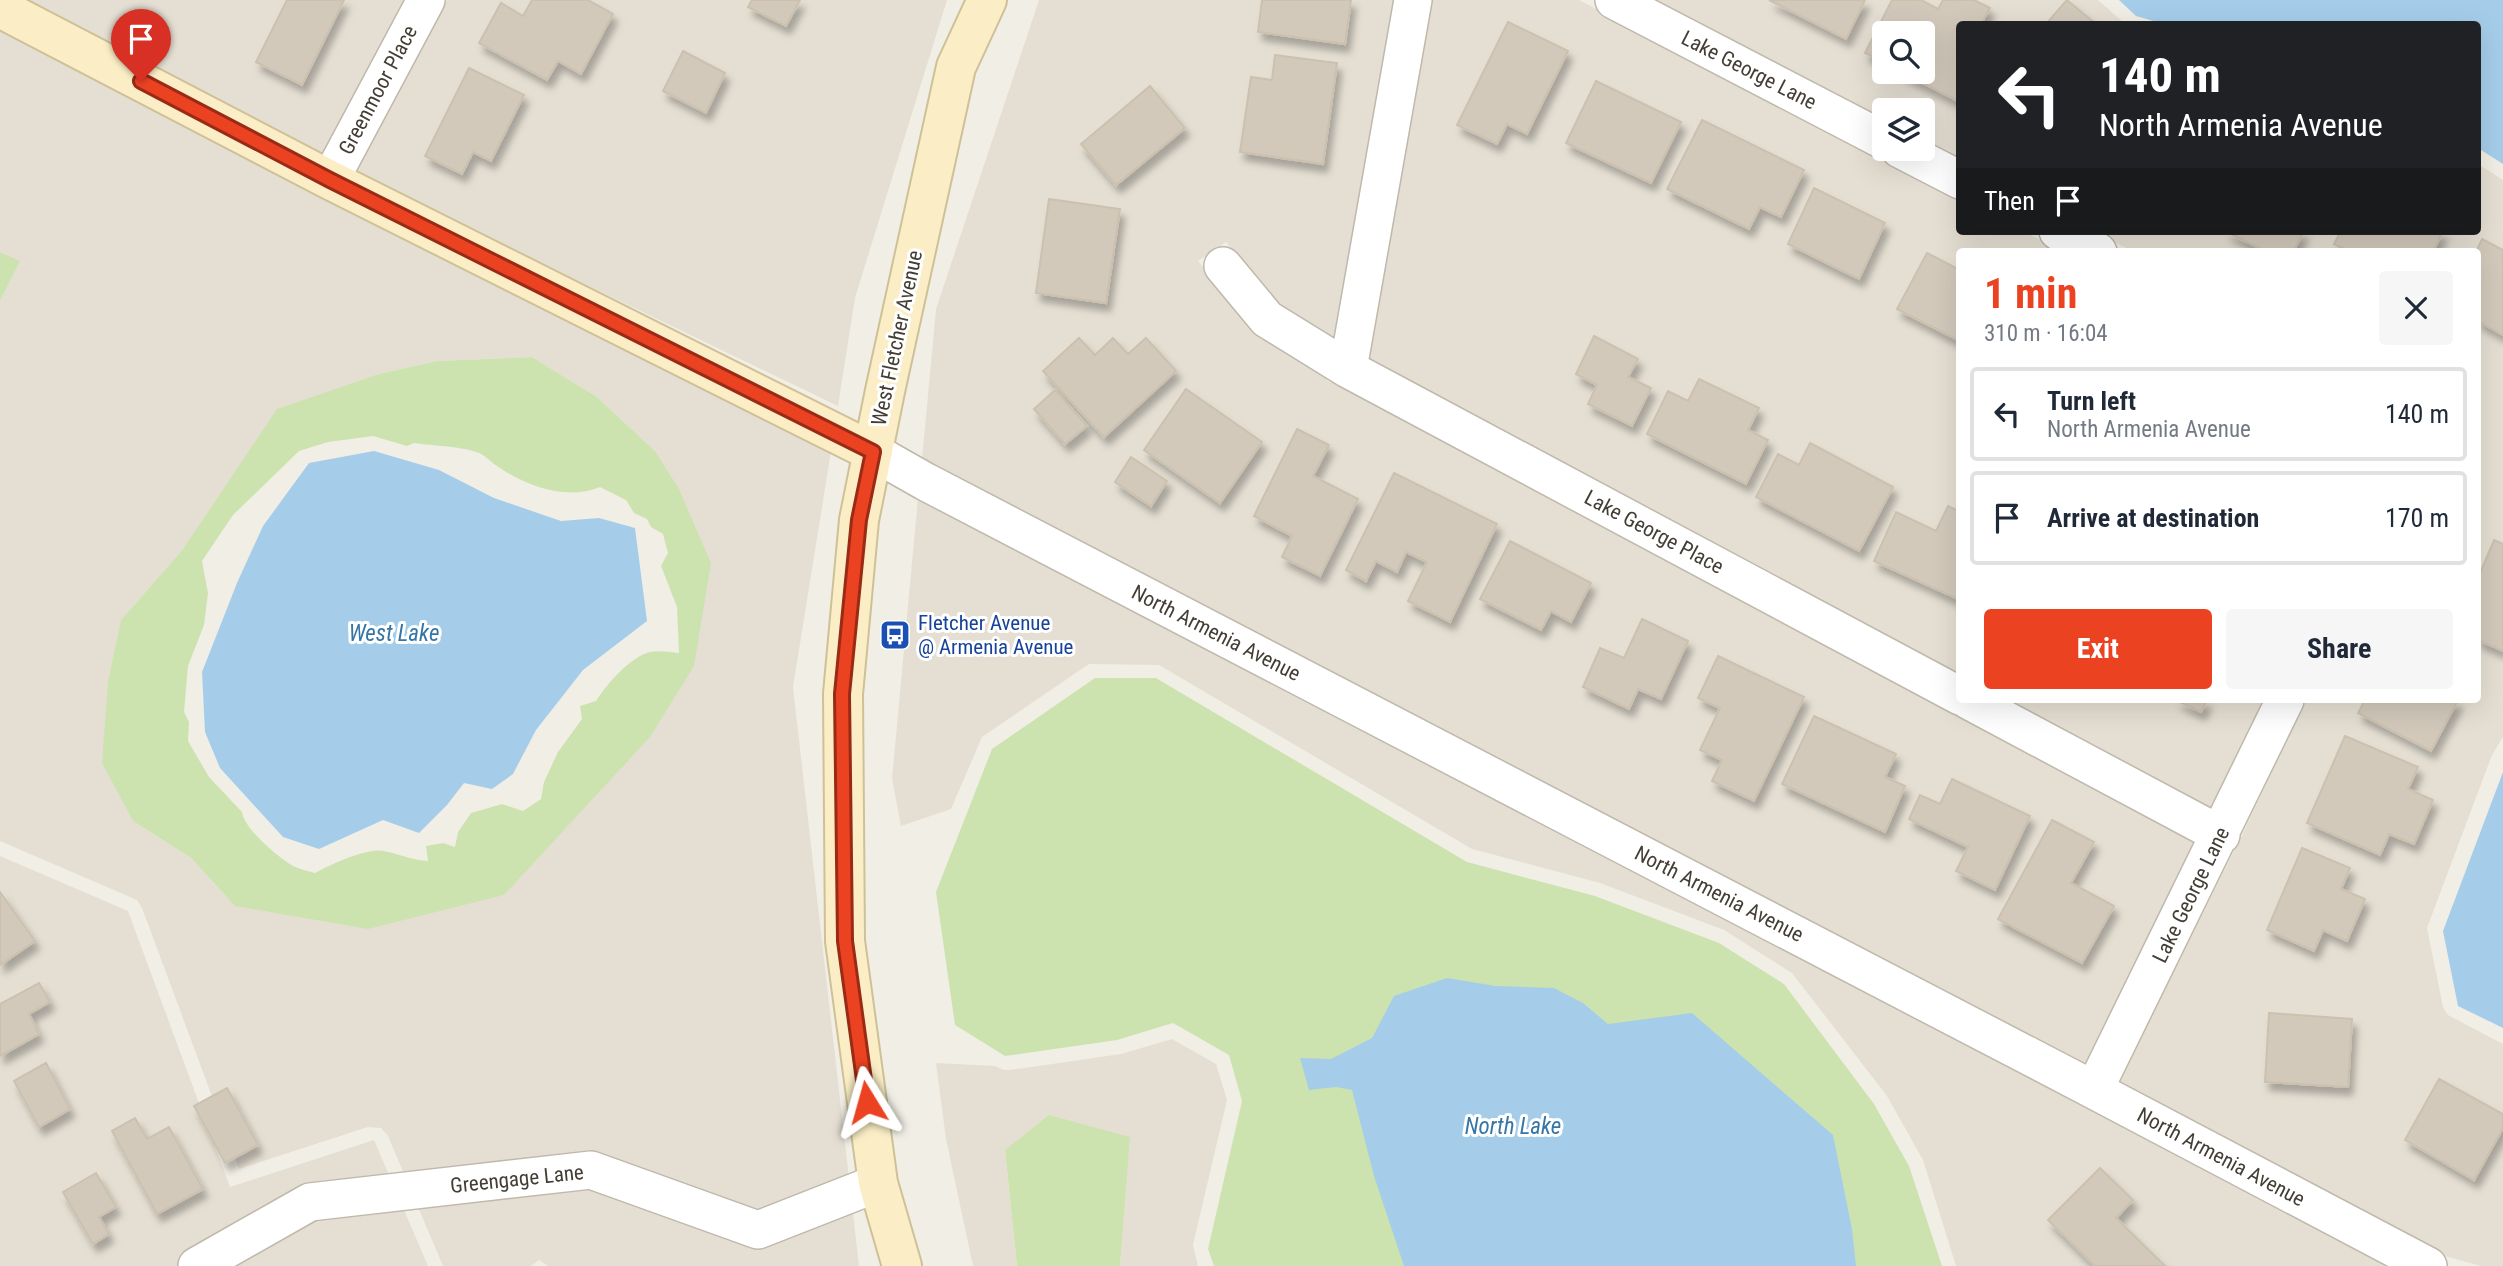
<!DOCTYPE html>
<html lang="en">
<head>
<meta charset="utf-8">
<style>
  body { margin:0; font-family:"Roboto Condensed",sans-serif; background:#f6f6f7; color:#1f2937; height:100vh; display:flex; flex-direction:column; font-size:26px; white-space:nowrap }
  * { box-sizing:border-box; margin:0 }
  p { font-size:23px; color:#747a83 }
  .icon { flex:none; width:38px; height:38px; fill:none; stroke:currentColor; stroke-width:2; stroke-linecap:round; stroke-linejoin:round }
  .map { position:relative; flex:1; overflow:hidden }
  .panel { position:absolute; left:1956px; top:248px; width:525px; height:455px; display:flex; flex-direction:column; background:#fff; border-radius:7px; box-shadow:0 7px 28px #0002 }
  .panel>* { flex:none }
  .guide { position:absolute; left:1956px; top:21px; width:525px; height:214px; border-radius:7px; box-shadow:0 7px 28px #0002; background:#202124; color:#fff; overflow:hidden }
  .fabs { position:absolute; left:1872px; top:21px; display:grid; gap:14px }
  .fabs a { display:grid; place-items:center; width:63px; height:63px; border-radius:7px; background:#fff; box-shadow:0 7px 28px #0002; font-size:35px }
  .pin { position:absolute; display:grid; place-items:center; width:60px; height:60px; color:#fff; margin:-72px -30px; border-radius:50% 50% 50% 0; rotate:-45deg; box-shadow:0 0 7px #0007 }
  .pin .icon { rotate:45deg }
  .me { position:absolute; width:77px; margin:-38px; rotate:352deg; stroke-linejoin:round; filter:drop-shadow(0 0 5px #0008) }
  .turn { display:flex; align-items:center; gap:24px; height:147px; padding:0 28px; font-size:32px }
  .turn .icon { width:91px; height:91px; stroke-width:2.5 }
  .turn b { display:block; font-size:49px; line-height:60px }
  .then { display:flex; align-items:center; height:66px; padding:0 28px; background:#0003; gap:14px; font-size:26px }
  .round { display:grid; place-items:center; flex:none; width:74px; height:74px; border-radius:7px; background:#f6f6f7 }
  .head { display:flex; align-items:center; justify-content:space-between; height:119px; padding:0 28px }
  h1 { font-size:42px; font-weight:700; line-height:52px; color:#eb4222 }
  .cta { display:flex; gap:14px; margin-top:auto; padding:14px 28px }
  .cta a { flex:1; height:80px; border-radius:7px; background:#eb4222; color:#fff; font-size:28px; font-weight:700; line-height:80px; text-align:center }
  .cta a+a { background:#f6f6f7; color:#1f2937 }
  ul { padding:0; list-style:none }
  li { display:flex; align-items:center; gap:21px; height:94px; margin:0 14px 10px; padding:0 14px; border:4px solid #e0e1e3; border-radius:7px }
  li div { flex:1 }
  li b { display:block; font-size:26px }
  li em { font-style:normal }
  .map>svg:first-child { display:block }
  .residential { fill:#e5dfd3; fill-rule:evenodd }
  .green { fill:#cce3b0; fill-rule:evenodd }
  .water { fill:#a5cdea }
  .building { fill:#d2c9bb; stroke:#ccc1af; stroke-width:2; filter:url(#shadow) }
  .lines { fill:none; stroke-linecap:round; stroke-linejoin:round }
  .minor-casing { stroke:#bfb8ab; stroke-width:40 }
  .secondary-casing { stroke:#cec197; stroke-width:42 }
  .minor { stroke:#fff; stroke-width:37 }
  .secondary { stroke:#fbeec6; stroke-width:38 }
  .route-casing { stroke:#992b16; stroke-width:18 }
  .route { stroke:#eb4222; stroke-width:12 }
  .labels { text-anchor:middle; stroke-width:6; stroke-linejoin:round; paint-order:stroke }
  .street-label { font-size:21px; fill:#433e35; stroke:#fff }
  .transit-label { font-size:21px; fill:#164399; stroke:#fff; text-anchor:start }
  .water-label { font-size:23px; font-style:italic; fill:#3676a7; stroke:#fff }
</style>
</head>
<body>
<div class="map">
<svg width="2503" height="1266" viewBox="0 0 2503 1266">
  <defs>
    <filter id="shadow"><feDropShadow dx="4.5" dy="8" stdDeviation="3.5" flood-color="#0004"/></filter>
  </defs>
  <rect width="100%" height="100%" fill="#f1eee5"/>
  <path class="residential" d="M21,0H405L321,156Z
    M447,0H947L855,298L838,406L354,173Z
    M1039,0H1395L1334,341L1278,307L1226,242L1198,261L1253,328L1327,376V381L1342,384L2197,841L2085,1067L922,460L936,309Z
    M1432,0H1579L1960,198V231H2023L2063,252H1960V677L1367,361Z
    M1649,0H2098L2125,24H1960V162L1923,143V110H1885V123ZM1885,33H1923V72H1885Z
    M0,26L833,439L793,687L859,1266H548L539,1260L531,1266H443L388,1136L381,1128L368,1127L239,1169L142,908L137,900L0,841V301L19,262L0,252ZM532,357L597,397L655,451L694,666L504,895L235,906L191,858L133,821L121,620L183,549L379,374L437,361Z
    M2478,164L2503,180V737L2492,755L2427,928L2443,1007L2448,1015L2503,1044V1266H2481L2441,1255L2118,1084L2245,829L2306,700H2478V252H2134L2093,231H2478Z
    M918,498L2393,1266H1956L1923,1160L1887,1096L1792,973L1724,930L1600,883L1472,849L1159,665L1089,664L982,737L951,809L901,826L892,779Z
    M2003,700H2264L2211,811Z
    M0,856L128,911L230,1187L374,1140L428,1266H0Z
    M1172,1039L1216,1064L1227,1100L1193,1245L1198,1266H1120L1129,1137L1005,1150L1017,1266H973L946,1139L936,1063L995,1066L1004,1070H1010L1121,1054Z"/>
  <path class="green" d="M0,252L20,261L0,301Z
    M532,357L597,397L655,451L679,489L711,563L694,666L650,737L504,895L368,929L235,906L191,858L133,821L102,763L108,682L121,620L183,549L277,409L379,374L437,361ZM373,436L407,446L414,443C433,446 462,446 479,453C486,456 491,462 497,466C526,486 566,501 600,487L626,500L634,513L647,519L651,527L663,534L668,553L661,566L677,607L679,653C670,652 660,650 650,652C630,657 607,684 596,701L580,706L582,719L558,752L544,782L541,799L523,811L502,804L471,813L458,832L455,847L443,843L426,846L428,861C412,860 399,854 384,851C368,847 329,865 315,873C308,871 299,869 293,866C278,857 244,829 242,812L209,777L188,741L189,722L184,712L188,666L204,625L208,593L202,561L233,515L299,451L328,442Z
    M1095,678H1156L1467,862L1595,896L1719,943L1784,984L1874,1104L1909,1166L1942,1266H1214L1208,1249L1242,1101L1229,1055L1173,1023L1117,1040L1005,1056L955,1025L936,892L992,749Z
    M1049,1115L1130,1137L1120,1266H1017L1005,1150Z"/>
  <path class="water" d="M2119,0H2503V164L2478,148V24H2164L2136,16Z
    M374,451L439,470L494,498L561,521L599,518L635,528L647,621L583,670L536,730L513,774L492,789L464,783L447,805L419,833L383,820L319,849L283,837L220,768L205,732L202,672L237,583L263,526L309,463Z
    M2503,772V1028L2458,1006L2443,931Z
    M1447,978L1496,986L1554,988L1583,1003L1608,1024L1692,1013L1833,1135L1852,1229L1856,1266H1404L1374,1176L1352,1090L1336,1087L1309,1090L1300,1058L1331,1059L1372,1038L1394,996Z"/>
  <path class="building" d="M287,0H344L302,85L256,62Z
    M532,0H588L613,14L581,74L558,61L547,80L479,43L501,3L523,16Z
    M752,0H800L786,26L748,7Z
    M1262,0H1351L1345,44L1258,32Z
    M1769,0H1865L1846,39Z
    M1892,0H1921L1938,9L1943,0H1974L1990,8L1981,24H1960V102L1901,72H1923V33H1885V63L1865,53Z
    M2067,0L2096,24H2046Z
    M1508,22L1568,51L1527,134L1507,124L1497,144L1457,125Z
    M683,51L725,73L706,113L663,91Z
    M1275,55L1337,63L1323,164L1240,152L1251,77L1272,80Z
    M469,68L524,95L491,161L473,152L462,174L425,156Z
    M1596,81L1681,122L1651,183L1566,143Z
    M1150,86L1185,128L1116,185L1081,144Z
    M1702,120L1804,170L1781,217L1760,207L1749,229L1667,189Z
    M1814,188L1885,223L1859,279L1788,244Z
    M1049,199L1120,209L1106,303L1036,293Z
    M2225,231H2304L2293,252H2267Z
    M2341,231H2443L2433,252H2350L2334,244Z
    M2482,239L2503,250V335L2478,321V252H2476Z
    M1927,253L1960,270V341L1897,309Z
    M1594,336L1638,359L1628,377L1651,388L1632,426L1588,404L1597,385L1576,374Z
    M1079,338L1095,355L1113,338L1128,354L1146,338L1176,371L1104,437L1043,371Z
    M1699,379L1759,408L1748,430L1768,440L1746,484L1647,434L1668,391L1688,401Z
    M1186,389L1262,442L1220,503L1144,450Z
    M1055,390L1087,426L1065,444L1034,409Z
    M1297,429L1329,445L1313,476L1358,499L1320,576L1282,557L1292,536L1254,516Z
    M1810,443L1893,487L1859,551L1756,497L1778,454L1799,465Z
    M1131,457L1167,481L1151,506L1115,482Z
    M1394,473L1497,524L1450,622L1408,601L1427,562L1406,552L1397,572L1376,561L1366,581L1346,570Z
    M1948,506L1960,512V600L1874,561L1896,512L1936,531Z
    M2494,540L2503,544V651L2478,640V578Z
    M1510,541L1591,583L1571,622L1551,611L1541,630L1480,599Z
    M1642,619L1688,641L1661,699L1638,689L1629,709L1583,687L1600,648L1624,658Z
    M1718,656L1804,697L1754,801L1712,781L1722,760L1700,750L1720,708L1698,698Z
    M2176,700H2207L2201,712Z
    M2365,700H2458L2431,751L2358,713Z
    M1814,716L1896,754L1885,777L1905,786L1885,832L1782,784Z
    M2345,736L2418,767L2408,789L2433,800L2414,844L2389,834L2380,855L2307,823Z
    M1952,779L2030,816L1995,890L1956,871L1968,847L1909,819L1920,795L1940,804Z
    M2052,820L2094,842L2071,883L2114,906L2082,963L1998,919Z
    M2302,848L2350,868L2341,889L2365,899L2347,941L2323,930L2314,951L2267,930Z
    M0,892L35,941L0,965Z
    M39,983L50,1002L29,1014L39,1034L0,1056V1004Z
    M2269,1013L2352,1019L2348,1087L2265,1082Z
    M46,1063L70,1109L39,1127L14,1081Z
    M2439,1079L2503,1114V1128L2474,1180L2405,1140Z
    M227,1088L258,1145L225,1163L194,1106Z
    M135,1118L147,1139L169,1127L203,1189L157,1214L112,1131Z
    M2100,1168L2133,1200L2116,1218L2165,1266H2095L2048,1220Z
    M96,1173L116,1207L99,1217L109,1234L93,1244L63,1192Z"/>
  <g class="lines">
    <g class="minor-casing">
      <path id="minor" d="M1614,0L1885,141
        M1900,149L1960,180
        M330,180L426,0
        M2058,231L2098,252
        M1223,266L1267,319L1348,369L1960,696
        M1348,369L1413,0
        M873,452L926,482L2094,1090L2428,1266
        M1968,700L2221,835
        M2094,1090L2285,700
        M197,1266L310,1202L591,1170L758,1230L878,1183"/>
    </g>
    <g class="secondary-casing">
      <path id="secondary" d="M0,8L330,180L873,452
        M902,1266L878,1183L845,941L843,694L859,520L885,391L956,67L987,0"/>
    </g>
    <use href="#minor" class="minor"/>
    <use href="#secondary" class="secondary"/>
  </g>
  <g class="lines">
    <g class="route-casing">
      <path id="route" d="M141,81L330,180L873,452L859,520L842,694L845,941L867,1102"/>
    </g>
    <use href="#route" class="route"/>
  </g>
  <defs>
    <g id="bus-square" transform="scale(1.575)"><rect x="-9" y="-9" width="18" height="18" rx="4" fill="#1a4fb4" stroke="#fff"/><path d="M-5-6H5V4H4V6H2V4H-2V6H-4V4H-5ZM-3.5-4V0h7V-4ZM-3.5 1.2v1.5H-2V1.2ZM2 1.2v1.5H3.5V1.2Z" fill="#fff"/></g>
  </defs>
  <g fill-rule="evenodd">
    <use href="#bus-square" x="895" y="635"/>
  </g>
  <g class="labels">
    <g class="street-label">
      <text transform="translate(1749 70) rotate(27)" y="7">Lake George Lane</text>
      <text transform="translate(378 90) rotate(-62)" y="7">Greenmoor Place</text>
      <text transform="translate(897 338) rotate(-78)" y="7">West Fletcher Avenue</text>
      <text transform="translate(1654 532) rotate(28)" y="7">Lake George Place</text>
      <text transform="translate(1216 633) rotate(27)" y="7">North Armenia Avenue</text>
      <text transform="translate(1719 894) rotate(27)" y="7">North Armenia Avenue</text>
      <text transform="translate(2191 895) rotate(-64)" y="7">Lake George Lane</text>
      <text transform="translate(2221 1157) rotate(28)" y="7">North Armenia Avenue</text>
      <text transform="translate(517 1179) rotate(-6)" y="7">Greengage Lane</text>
    </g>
    <g class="transit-label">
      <text x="918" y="630">Fletcher Avenue<tspan x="918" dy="24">@ Armenia Avenue</tspan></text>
    </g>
    <g class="water-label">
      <text x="394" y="641">West Lake</text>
      <text x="1513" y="1134">North Lake</text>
    </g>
  </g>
</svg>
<div class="fabs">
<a><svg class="icon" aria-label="search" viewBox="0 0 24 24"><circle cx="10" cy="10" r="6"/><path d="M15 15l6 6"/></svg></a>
<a><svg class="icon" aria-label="layers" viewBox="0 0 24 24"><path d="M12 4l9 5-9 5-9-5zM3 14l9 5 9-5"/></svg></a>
</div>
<div class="pin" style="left:141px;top:81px;background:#d93025"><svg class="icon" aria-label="arrive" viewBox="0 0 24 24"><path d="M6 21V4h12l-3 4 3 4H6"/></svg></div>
<svg class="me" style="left:867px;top:1102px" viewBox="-20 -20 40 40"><path d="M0-17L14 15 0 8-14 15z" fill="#eb4222" stroke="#fff" stroke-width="4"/></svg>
<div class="guide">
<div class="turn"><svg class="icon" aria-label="left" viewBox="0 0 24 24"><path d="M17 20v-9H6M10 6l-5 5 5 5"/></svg><div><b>140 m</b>North Armenia Avenue</div></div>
<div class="then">Then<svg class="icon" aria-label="arrive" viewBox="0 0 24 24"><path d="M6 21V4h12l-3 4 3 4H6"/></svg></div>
</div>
<section class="panel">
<div class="head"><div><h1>1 min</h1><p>310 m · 16:04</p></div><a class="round"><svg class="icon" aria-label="close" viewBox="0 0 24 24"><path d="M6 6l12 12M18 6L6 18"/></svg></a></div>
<ul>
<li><svg class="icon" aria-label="left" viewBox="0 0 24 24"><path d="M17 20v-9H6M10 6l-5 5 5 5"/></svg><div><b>Turn left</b><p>North Armenia Avenue</p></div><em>140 m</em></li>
<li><svg class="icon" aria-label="arrive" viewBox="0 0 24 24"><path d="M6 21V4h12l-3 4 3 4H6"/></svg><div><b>Arrive at destination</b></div><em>170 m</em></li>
</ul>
<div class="cta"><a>Exit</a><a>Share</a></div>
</section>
</div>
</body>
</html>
